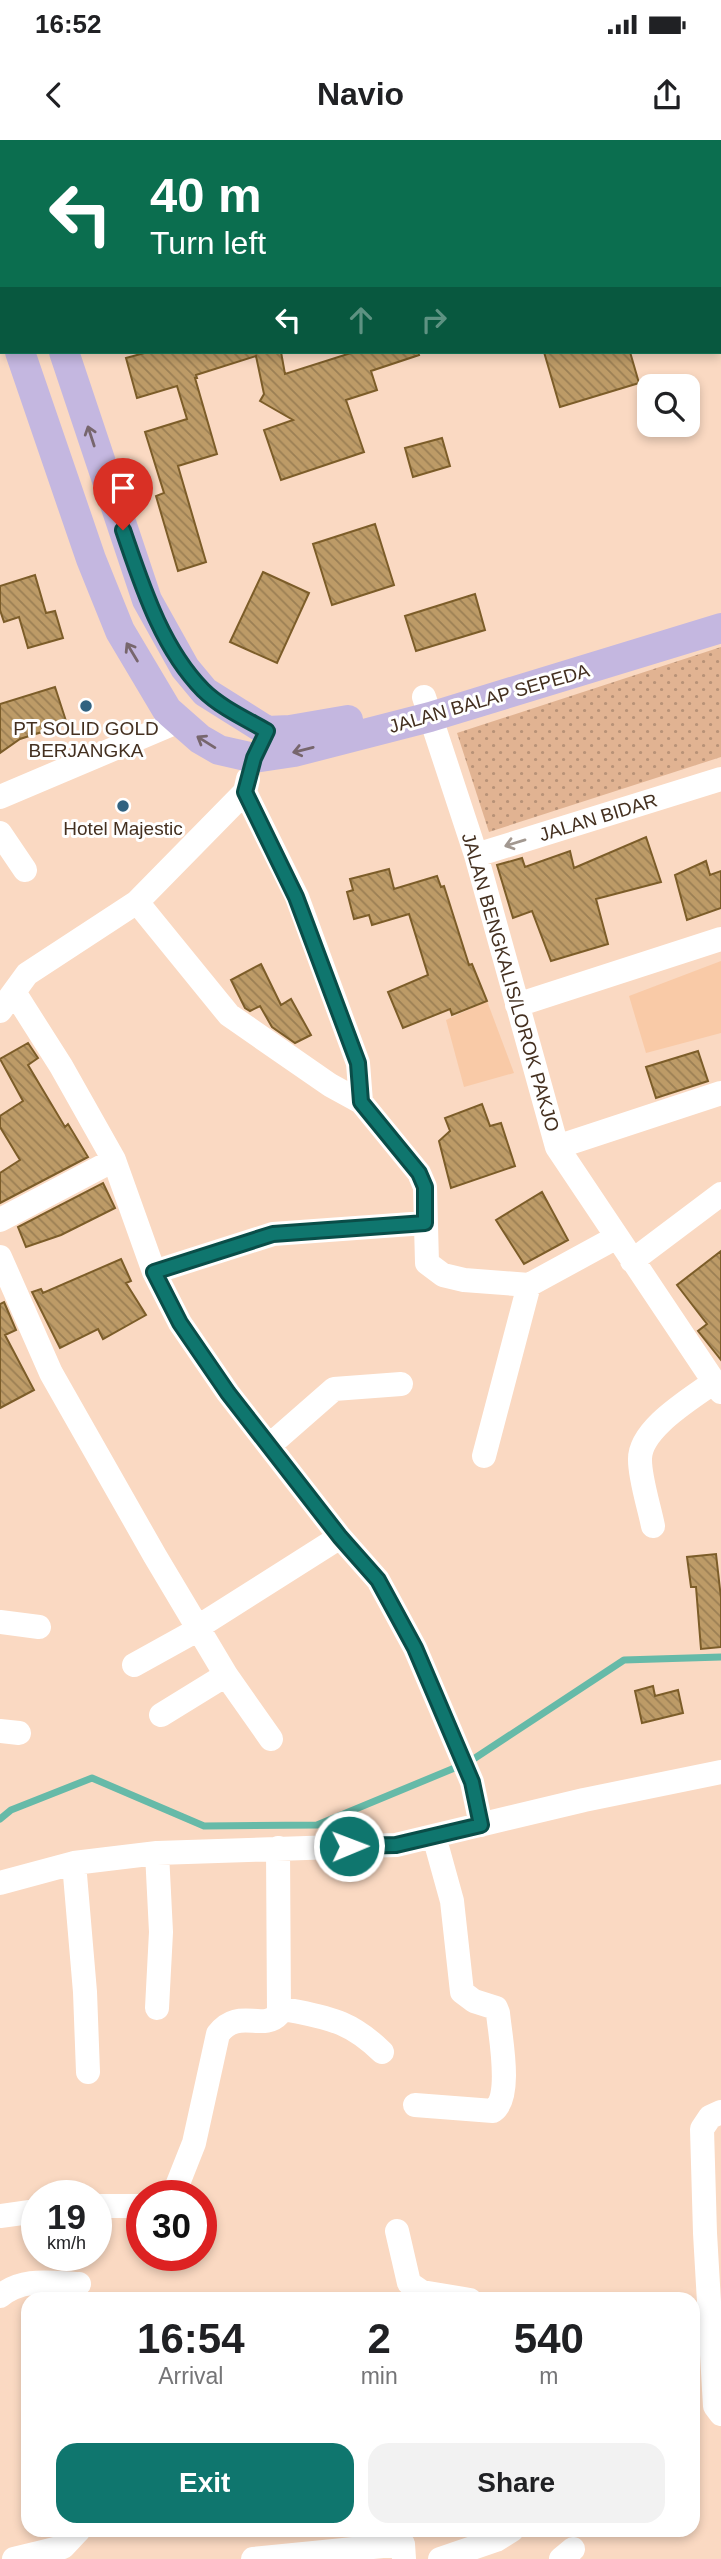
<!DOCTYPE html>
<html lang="en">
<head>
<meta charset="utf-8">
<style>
  body { margin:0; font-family:Helvetica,sans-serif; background:#f2f2f2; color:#202124; height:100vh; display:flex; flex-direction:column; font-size:26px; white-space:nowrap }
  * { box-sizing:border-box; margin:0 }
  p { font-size:23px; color:#757577 }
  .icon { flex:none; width:38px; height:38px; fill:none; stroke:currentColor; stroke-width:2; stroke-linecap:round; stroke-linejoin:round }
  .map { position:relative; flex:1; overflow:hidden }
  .sheet { position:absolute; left:21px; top:2152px; width:679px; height:245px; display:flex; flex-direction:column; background:#fff; border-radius:21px; box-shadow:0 4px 10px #0003 }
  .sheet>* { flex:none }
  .banner { position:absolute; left:0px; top:0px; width:721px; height:214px; box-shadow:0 4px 10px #0003; background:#0b6e4f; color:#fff; overflow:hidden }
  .tools { position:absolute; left:637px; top:234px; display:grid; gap:14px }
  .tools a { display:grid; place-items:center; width:63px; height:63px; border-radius:14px; background:#fff; box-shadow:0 4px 10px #0003; font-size:35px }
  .speed { position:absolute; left:21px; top:2040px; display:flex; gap:14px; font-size:35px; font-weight:700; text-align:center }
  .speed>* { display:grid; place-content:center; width:91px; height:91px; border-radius:50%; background:#fff; box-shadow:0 4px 10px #0003; line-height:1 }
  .speed small { font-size:18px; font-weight:400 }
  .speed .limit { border:10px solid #d22; background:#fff; color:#111 }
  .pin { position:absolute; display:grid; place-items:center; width:60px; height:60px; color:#fff; margin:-72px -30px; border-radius:50% 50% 50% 0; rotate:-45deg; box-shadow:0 0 7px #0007 }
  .pin .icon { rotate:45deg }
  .me { position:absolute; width:77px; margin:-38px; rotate:89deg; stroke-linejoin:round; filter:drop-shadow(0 0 5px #0008) }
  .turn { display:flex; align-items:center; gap:24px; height:147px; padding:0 35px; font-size:32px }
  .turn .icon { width:91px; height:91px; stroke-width:2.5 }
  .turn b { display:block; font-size:49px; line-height:60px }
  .lanes { display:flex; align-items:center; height:66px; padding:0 35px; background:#0003; justify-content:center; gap:35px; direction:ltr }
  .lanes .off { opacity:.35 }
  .eta { display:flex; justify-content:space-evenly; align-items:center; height:119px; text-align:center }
  .eta b { font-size:42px; font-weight:700; line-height:49px }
  .cta { display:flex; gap:14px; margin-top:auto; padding:14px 35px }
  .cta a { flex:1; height:80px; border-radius:21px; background:#0f766e; color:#fff; font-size:28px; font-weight:700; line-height:80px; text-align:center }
  .cta a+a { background:#f2f2f2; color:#202124 }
  .status { display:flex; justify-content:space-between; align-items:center; height:49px; padding:0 35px; background:#fff; direction:ltr }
  .status svg { height:19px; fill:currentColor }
  header { display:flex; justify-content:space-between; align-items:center; height:91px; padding:0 35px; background:#fff; font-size:32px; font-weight:700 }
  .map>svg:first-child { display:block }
  .built { fill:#f9caa7 }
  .grass { fill:url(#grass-dots) }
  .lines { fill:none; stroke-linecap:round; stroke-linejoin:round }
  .stream { stroke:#66baa8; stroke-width:7 }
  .building { fill:url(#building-back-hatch); stroke:#7c5d29; stroke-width:2 }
  .minor { stroke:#fff; stroke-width:24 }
  .major { stroke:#c4b7e0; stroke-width:30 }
  .oneway { stroke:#77666d }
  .oneway2 { stroke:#a29890 }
  .route-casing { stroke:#0a4d48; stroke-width:18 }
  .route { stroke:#0f766e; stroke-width:12 }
  .poi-dot { fill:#316280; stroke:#fff; stroke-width:2.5 }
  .labels { text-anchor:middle; stroke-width:6; stroke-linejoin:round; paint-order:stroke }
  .street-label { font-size:19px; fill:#443020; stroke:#fff }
  .poi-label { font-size:19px; fill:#443020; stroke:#fff }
</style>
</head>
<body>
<div class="status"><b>16:52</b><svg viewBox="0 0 49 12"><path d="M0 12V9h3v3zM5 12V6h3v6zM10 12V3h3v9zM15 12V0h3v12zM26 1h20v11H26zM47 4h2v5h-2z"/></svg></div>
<header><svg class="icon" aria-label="back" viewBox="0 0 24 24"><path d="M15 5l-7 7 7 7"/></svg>Navio<svg class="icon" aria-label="share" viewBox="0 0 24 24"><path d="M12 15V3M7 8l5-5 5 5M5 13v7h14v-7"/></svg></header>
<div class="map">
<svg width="721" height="2419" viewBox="0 0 721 2419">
  <defs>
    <pattern id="grass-dots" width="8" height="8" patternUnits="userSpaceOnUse" patternTransform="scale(1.75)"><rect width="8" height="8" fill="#e1b392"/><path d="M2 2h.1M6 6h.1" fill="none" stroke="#b89277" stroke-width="1.8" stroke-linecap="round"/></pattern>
    <pattern id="building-back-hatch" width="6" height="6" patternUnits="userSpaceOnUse" patternTransform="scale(1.75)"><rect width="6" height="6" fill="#bd9b67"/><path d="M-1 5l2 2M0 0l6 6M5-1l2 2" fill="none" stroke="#9b7f54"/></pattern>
  </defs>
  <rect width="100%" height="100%" fill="#fad9c2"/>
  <path class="built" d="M721,821V893L646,913L629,856Z
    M487,861L514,933L464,947L446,880Z"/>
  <path class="grass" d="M721,507V617L489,692L457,593Z"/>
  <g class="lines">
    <path class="stream" d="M0,1679L11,1670L92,1638L204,1686L317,1685L469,1622L624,1520L721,1517"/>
  </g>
  <path class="building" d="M148,212H281L285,234L354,212H418L419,215L371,231L377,250L346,260L364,312L281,340L264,290L293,280L260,261L264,254L256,216L196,235L197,238H195L217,314L178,326L206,422L178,431L156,356L164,353L145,292L187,279L177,246L137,258L126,218Z
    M544,212H630L639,243L560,267Z
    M442,298L450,326L413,337L405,308Z
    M375,384L394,445L332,465L313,404Z
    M263,432L309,453L277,523L230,502Z
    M35,435L46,473L55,471L63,498L28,508L19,477L4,482L0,470V446Z
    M475,454L485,490L416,511L405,476Z
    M55,547L67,584L20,599L0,613V564Z
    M646,697L661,742L596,759L608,804L551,821L532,771L513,778L497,725L522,718L525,727L570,711L574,728Z
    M706,721L710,735L721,731V768L687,780L675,735Z
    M389,729L394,749L437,736L441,747L444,746L469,825L472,824L487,861L452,875L450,869L403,888L388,852L428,835L409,774L372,785L369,775L354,779L347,752L353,750L350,739Z
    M261,824L281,865L291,859L311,895L295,903L272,887L260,866L250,871L245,868L231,840Z
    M28,903L38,918L28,925L65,987L68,984L88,1017L0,1063V1033L20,1020L0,987V976L23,961L0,919Z
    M698,911L708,941L656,958L646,927Z
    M482,964L490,986L501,983L515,1026L451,1048L439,1001L450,991L445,978Z
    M103,1043L115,1068L61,1095L26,1107L18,1087Z
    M542,1052L568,1100L524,1124L496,1080Z
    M721,1111V1220L698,1191L707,1184L677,1145Z
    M121,1119L131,1141L126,1143L146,1175L103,1199L98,1189L60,1208L32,1152L41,1149L43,1153Z
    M4,1162L16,1190L5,1195L34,1250L0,1268V1164Z
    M716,1414L721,1458V1507L701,1509L696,1447H691L687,1417Z
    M653,1546L655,1556L678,1550L683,1573L642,1583L635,1551Z"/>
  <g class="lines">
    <path class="minor" d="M263,0V2
      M683,2L688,0
      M719,5L721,11
      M424,557L476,715L557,1007L721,1252
      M245,652L297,757L358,923L361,962L419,1033L425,1047L427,1123L443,1135L464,1140L529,1145L617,1097
      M0,657L177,582
      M0,693L25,730
      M476,715L721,639
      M137,762L229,875L330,945L361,962
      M14,852L61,926L114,1020L154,1132L180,1183L228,1253L340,1397L378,1440L415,1508L472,1642L481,1685
      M517,865L721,799
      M0,871L27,834L137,762L245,652L248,639
      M557,1007L721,953
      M0,1080L114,1020
      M0,1117L51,1233L155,1416L226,1535L271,1599
      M632,1121L721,1054
      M154,1132L273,1094L425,1083
      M270,1305L334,1249L401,1244
      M484,1316L529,1145
      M653,1386C649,1366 640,1339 640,1320C639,1289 691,1259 714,1242
      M0,1482L39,1487
      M198,1487L340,1397
      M134,1525L199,1489
      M161,1575L226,1535
      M0,1591L19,1593
      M74,1723L85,1852L88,1932
      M0,1743L74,1723L157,1713L396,1705L584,1660L721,1632
      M157,1868L161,1792L157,1713
      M280,1868C325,1878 347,1878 382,1912
      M415,1965L493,1971C513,1957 500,1896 498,1873L496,1868L474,1861L462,1852L452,1761L434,1696
      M721,1972L710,1977L702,1989L705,2093L715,2266L721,2274
      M173,2056L194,2003L218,1894C238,1867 263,1892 279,1874L278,1708
      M96,2066H142
      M0,2076L37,2071
      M397,2091L409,2143L422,2152L470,2160
      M0,2156C24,2137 50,2143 79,2144
      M14,2419L63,2407L79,2390
      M253,2419L403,2404L404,2419
      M440,2419L496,2400L512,2390
      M561,2419L573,2409"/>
    <path class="major" d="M0,20L2,25
      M0,149L2,155
      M20,212L91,419L120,491L167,570L200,599L219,610L254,618L294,612L430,577L721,488
      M64,212L147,460L185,528L205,552L267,591
      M267,591L290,590L348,580"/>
  </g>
  <defs><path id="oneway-shaft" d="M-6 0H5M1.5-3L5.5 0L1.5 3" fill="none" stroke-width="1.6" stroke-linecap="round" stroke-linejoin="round" transform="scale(1.75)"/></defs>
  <g class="oneway">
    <use href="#oneway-shaft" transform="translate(91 296) rotate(-108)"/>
    <use href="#oneway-shaft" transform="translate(132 512) rotate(-121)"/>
    <use href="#oneway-shaft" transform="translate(206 602) rotate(-148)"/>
    <use href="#oneway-shaft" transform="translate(303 610) rotate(166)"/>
  </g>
  <use class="oneway2" href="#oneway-shaft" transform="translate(515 703) rotate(163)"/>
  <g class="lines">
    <g class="route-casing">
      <path id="route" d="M123,390C142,445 161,507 203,550C220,567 246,579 267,591L254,618L245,652L296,757L305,781L358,923L361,962L419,1033L425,1047V1083L273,1094L154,1132L180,1183L228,1253L340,1397L378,1440L415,1508L472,1642L481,1685L396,1705L349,1706"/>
    </g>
    <use href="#route" class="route"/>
  </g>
  <g class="poi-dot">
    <circle cx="86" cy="566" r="7"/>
    <circle cx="123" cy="666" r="7"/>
  </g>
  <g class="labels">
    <g class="street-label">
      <text transform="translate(489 558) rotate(-16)" y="7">JALAN BALAP SEPEDA</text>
      <text transform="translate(598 677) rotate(-17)" y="7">JALAN BIDAR</text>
      <text transform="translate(511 842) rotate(74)" y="7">JALAN BENGKALIS/LOROK PAKJO</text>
    </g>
    <g class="poi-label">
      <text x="86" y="595">PT SOLID GOLD<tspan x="86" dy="22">BERJANGKA</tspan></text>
      <text x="123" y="695">Hotel Majestic</text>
    </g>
  </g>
</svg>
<div class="tools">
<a><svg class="icon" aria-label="search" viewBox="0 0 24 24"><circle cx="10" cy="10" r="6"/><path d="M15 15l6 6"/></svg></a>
</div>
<div class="speed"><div>19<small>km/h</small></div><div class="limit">30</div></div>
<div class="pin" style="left:123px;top:390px;background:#d93025"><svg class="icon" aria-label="arrive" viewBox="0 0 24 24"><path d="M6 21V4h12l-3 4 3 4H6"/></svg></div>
<svg class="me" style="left:349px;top:1706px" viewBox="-20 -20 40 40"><circle r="17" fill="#0f766e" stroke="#fff" stroke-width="3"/><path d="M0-11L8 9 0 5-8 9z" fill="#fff"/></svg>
<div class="banner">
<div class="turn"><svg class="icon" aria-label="left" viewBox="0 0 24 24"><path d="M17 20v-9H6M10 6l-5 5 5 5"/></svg><div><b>40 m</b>Turn left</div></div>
<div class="lanes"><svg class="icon" aria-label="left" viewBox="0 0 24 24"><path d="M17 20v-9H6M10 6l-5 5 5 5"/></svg><svg class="icon off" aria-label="ahead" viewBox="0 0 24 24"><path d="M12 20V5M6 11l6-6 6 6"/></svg><svg class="icon off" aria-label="right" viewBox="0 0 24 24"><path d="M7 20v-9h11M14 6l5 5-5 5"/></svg></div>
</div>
<section class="sheet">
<div class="eta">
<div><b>16:54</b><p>Arrival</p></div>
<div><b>2</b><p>min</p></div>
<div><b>540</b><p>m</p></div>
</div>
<div class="cta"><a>Exit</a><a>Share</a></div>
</section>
</div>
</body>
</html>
